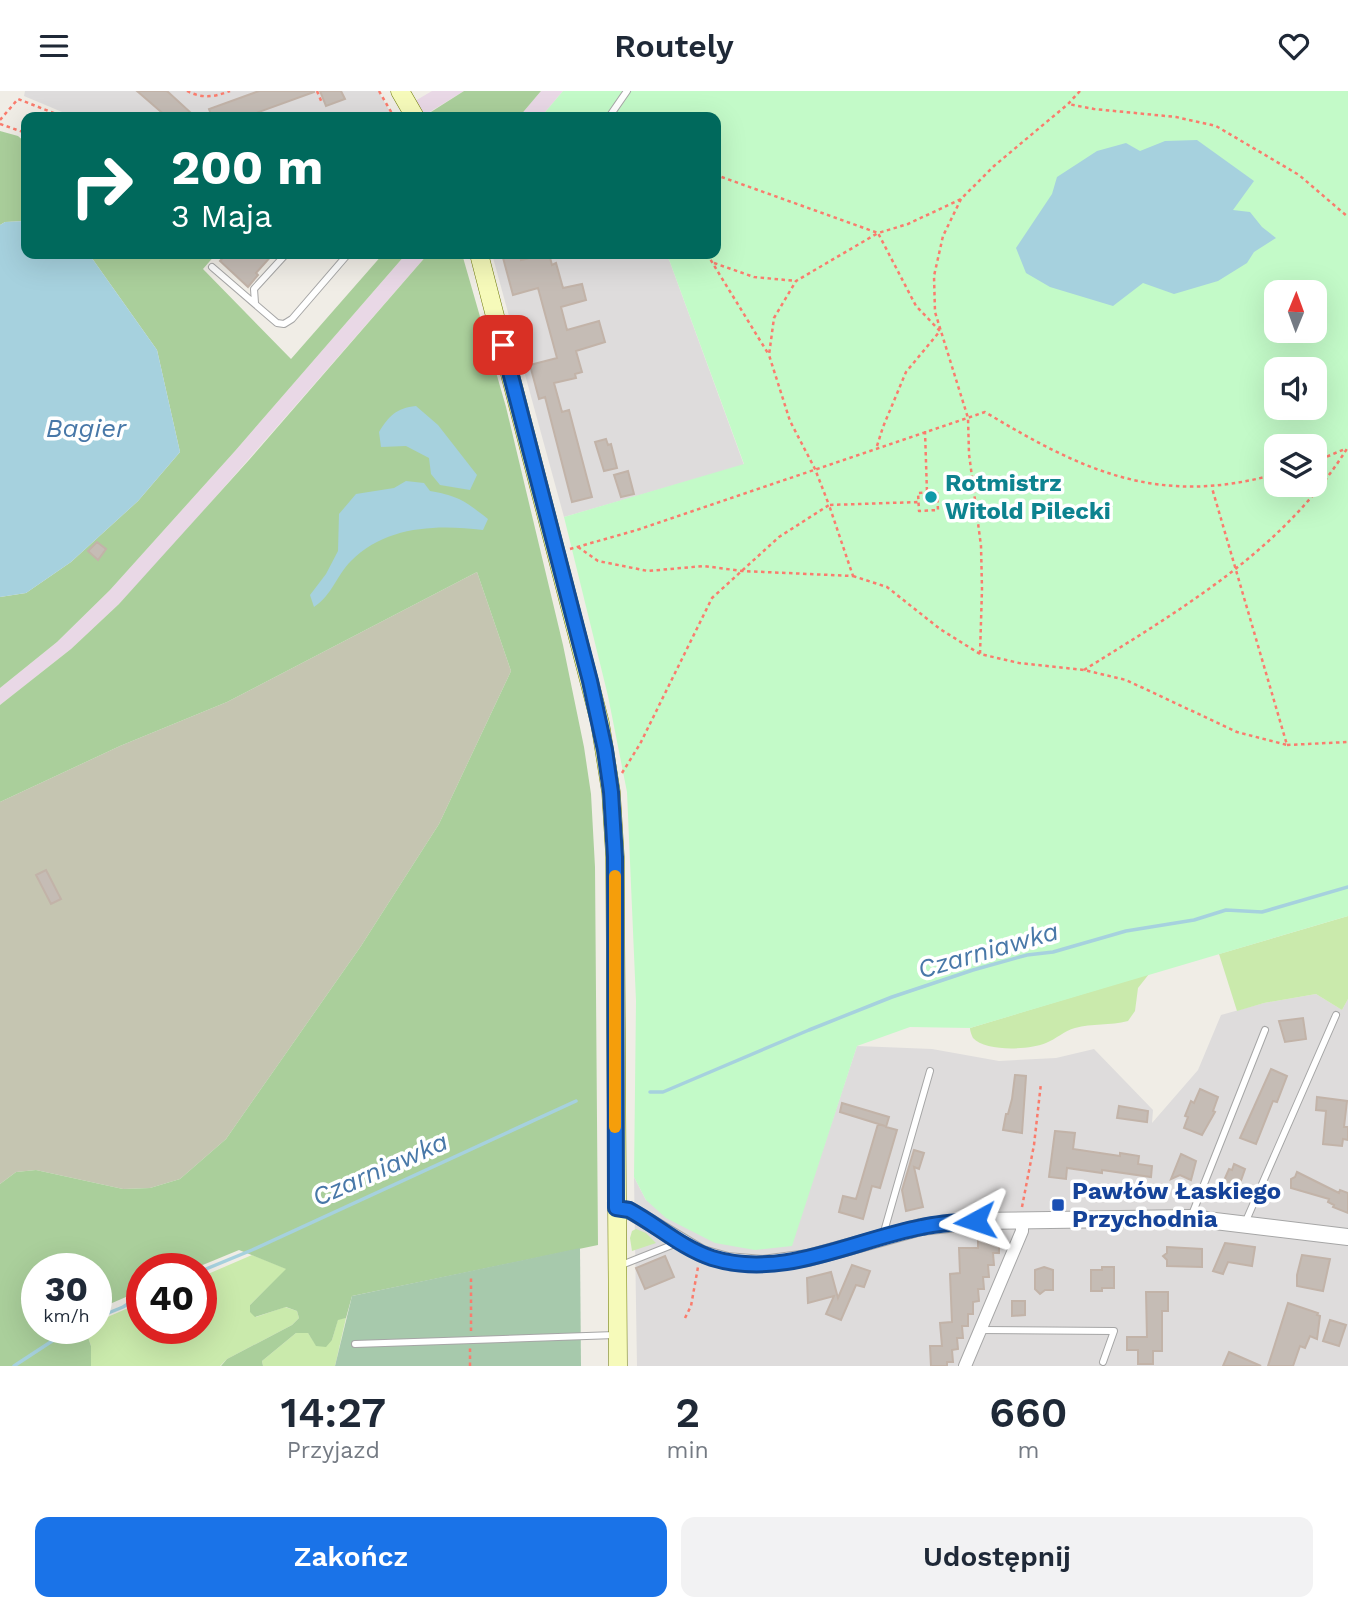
<!DOCTYPE html>
<html lang="pl">
<head>
<meta charset="utf-8">
<style>
  body { margin:0; font-family:"Work Sans",sans-serif; background:#f2f2f3; color:#1f2937; height:100vh; display:flex; flex-direction:column; font-size:26px; white-space:nowrap }
  * { box-sizing:border-box; margin:0 }
  p { font-size:23px; color:#747a83 }
  .icon { flex:none; width:38px; height:38px; fill:none; stroke:currentColor; stroke-width:2; stroke-linecap:round; stroke-linejoin:round }
  .map { position:relative; height:1275px; overflow:hidden }
  .panel { display:flex; flex-direction:column; background:#fff; flex:1 }
  .panel>* { flex:none }
  .guide { position:absolute; left:21px; top:21px; width:700px; height:147px; border-radius:14px; box-shadow:0 7px 28px #0002; background:#00695c; color:#fff; overflow:hidden }
  .needle { width:46px; rotate:1deg }
  .controls { position:absolute; left:1264px; top:189px; display:grid; gap:14px }
  .controls a { display:grid; place-items:center; width:63px; height:63px; border-radius:14px; background:#fff; box-shadow:0 7px 28px #0002; font-size:35px }
  .speed { position:absolute; left:21px; top:1162px; display:flex; gap:14px; font-size:35px; font-weight:700; text-align:center }
  .speed>* { display:grid; place-content:center; width:91px; height:91px; border-radius:50%; background:#fff; box-shadow:0 7px 28px #0002; line-height:1 }
  .speed small { font-size:18px; font-weight:400 }
  .speed .limit { border:10px solid #d22; background:#fff; color:#111 }
  .pin { position:absolute; display:grid; place-items:center; width:60px; height:60px; color:#fff; margin:-30px; border-radius:14px; box-shadow:0 4px 10px #0006 }
  .me { position:absolute; width:77px; margin:-38px; rotate:265deg; stroke-linejoin:round; filter:drop-shadow(0 0 5px #0008) }
  .turn { display:flex; align-items:center; gap:24px; height:147px; padding:0 35px; font-size:32px }
  .turn .icon { width:91px; height:91px; stroke-width:2.5 }
  .turn b { display:block; font-size:49px; line-height:60px }
  .eta { display:flex; justify-content:space-evenly; align-items:center; height:119px; text-align:center }
  .eta b { font-size:42px; font-weight:600; line-height:49px }
  .cta { display:flex; gap:14px; margin-top:auto; padding:14px 35px }
  .cta a { flex:1; height:80px; border-radius:14px; background:#1a73e8; color:#fff; font-size:28px; font-weight:600; line-height:80px; text-align:center }
  .cta a+a { background:#f2f2f3; color:#1f2937 }
  header { display:flex; justify-content:space-between; align-items:center; height:91px; padding:0 35px; background:#fff; font-size:32px; font-weight:600 }
  .map>svg:first-child { display:block }
  .residential { fill:#dedcdc }
  .industrial { fill:#e9d8e6 }
  .construction { fill:#c5c5b1 }
  .grass { fill:#caeaac }
  .forest { fill:#aacf9b }
  .cemetery { fill:#a7c9ac }
  .park { fill:#c3fac8; fill-rule:evenodd }
  .water { fill:#a6d1de }
  .lines { fill:none; stroke-linecap:round; stroke-linejoin:round }
  .stream { stroke:#a6d1de; stroke-width:3.5 }
  .building { fill:#c5bcb5; stroke:#c2b3a8; stroke-width:2 }
  .service-casing { stroke:#a6a6a6; stroke-width:8 }
  .minor-casing { stroke:#a6a6a6; stroke-width:14 }
  .tertiary-casing { stroke:#a6a6a6; stroke-width:18 }
  .secondary-casing { stroke:#6b7805; stroke-width:19 }
  .path { stroke:#fa7c6d; stroke-width:2.5; stroke-dasharray:3.5 3.5; stroke-linecap:butt }
  .service { stroke:#fff; stroke-width:6 }
  .minor { stroke:#fff; stroke-width:12 }
  .tertiary { stroke:#fff; stroke-width:16 }
  .secondary { stroke:#f6faba; stroke-width:18 }
  .route-casing { stroke:#114b97; stroke-width:18 }
  .route { stroke:#1a73e8; stroke-width:12 }
  .slow { stroke:#f59e0b; stroke-width:12 }
  .culture-dot { fill:#0f9aa8; stroke:#fff; stroke-width:2.5 }
  .transit-dot { fill:#1a4fb4; stroke:#fff; stroke-width:2.5 }
  .labels { text-anchor:middle; stroke-width:7; stroke-linejoin:round; paint-order:stroke }
  .culture-label { font-size:24px; font-weight:bold; fill:#0d838f; stroke:#fff; text-anchor:start }
  .transit-label { font-size:24px; font-weight:bold; fill:#164399; stroke:#fff; text-anchor:start }
  .water-label { font-size:26px; font-style:italic; fill:#4878a8; stroke:#fff }
</style>
</head>
<body>
<header><svg class="icon" aria-label="menu" viewBox="0 0 24 24"><path d="M4 6h16M4 12h16M4 18h16"/></svg>Routely<svg class="icon" aria-label="heart" viewBox="0 0 24 24"><path d="M12 20l-8-8c-3-5 5-10 8-4 3-6 11-1 8 4z"/></svg></header>
<div class="map">
<svg width="1348" height="1275" viewBox="0 0 1348 1275">
  <rect width="100%" height="100%" fill="#f0ede6"/>
  <path class="residential" d="M25,0H378L393,26H74L24,5Z
    M492,163H667L744,374L564,426Z
    M1316,903L1342,919L1348,908V1275H637L634,1086L646,1109L791,1155L857,955L932,958L999,970L1056,967L1094,958L1153,1019L1152,1032L1198,979L1221,924L1264,912Z"/>
  <path class="industrial" d="M432,0H464L423,25L415,10Z
    M541,0H563L541,26H519Z
    M406,163H428L177,450L119,513L71,558L0,614V597L57,551L110,499L235,360Z"/>
  <path class="construction" d="M477,481L511,580L439,733L361,855L226,1048L180,1088L150,1097L123,1098L36,1079L16,1081L0,1093V711L120,655L227,611Z"/>
  <path class="grass" d="M1348,825V908L1342,919L1316,903L1264,912L1237,920L1219,863Z
    M1149,883L1138,897L1135,920L1128,930C1110,935 1092,932 1075,937C1064,940 1056,948 1046,952C1030,959 985,961 973,947C972,945 970,940 970,937Z
    M636,1138L646,1142L656,1152L632,1160L630,1147L632,1140Z
    M252,1164L287,1178L250,1214L256,1226L285,1216L297,1220L299,1227L292,1234L227,1268L220,1275H91V1255L85,1237H96V1231L142,1211V1237H201V1186Z
    M346,1227L335,1275H263L262,1270L296,1242H308L316,1254L332,1249L338,1228Z"/>
  <path class="forest" d="M464,0H541L519,26H423Z
    M0,40L18,45L26,52V130L5,131L0,134Z
    M89,163H216L203,178L291,268L383,163H406L235,360L110,499L57,551L0,597V506L26,502L71,471L138,410L180,361L157,259Z
    M428,163H462L506,316L563,554L584,656L591,703L595,776L598,1154L352,1205L346,1227L338,1229L332,1249L326,1256L316,1255L308,1242H296L262,1270L263,1275H221L227,1268L292,1234L299,1227L297,1220L286,1216L255,1226L250,1221V1214L286,1178L239,1159L193,1178H142V1199L96,1219V1178H37V1237H85L91,1255V1275H0V1093L16,1081L36,1079L123,1098L150,1097L180,1088L226,1048L361,855L439,733L511,580L477,481L227,611L120,655L0,711V614L71,558L119,513L249,369Z"/>
  <path class="cemetery" d="M580,1157L581,1275H335L352,1205Z"/>
  <path class="park" d="M563,0H1348V825L970,937L910,936L857,955L792,1155L755,1159L715,1152L666,1127L646,1109L634,1086L636,910L627,701L608,605L564,426L744,373L667,163H716V26H541ZM1276,201H1314V240H1276ZM1276,278H1314V317H1276ZM1276,355H1314V394H1276Z"/>
  <path class="water" d="M1197,49L1254,90L1233,119L1250,121L1262,136L1276,147L1254,161L1247,172L1218,190L1174,203L1143,192L1113,215L1050,196L1026,182L1016,157L1052,103L1057,86L1097,60L1126,52L1140,60L1165,50Z
    M26,130V163H89L157,259L180,361L138,410L71,471L26,502L0,506V134L5,131Z
    M416,315L438,334L477,384L470,399L440,394L431,383L429,367L406,355L381,356L379,341C389,325 396,317 416,315Z
    M406,390L424,392L430,400C459,405 465,410 488,428L483,439C437,433 385,435 351,470C336,485 333,503 314,516L310,504L326,483L338,460L339,423L356,403L394,397Z"/>
  <g class="lines">
    <path class="stream" d="M650,1001H663L809,939L892,906L973,879L1027,864L1053,861L1126,840L1194,829L1226,819L1262,821L1348,796
      M201,1180L252,1159L576,1010
      M96,1227L123,1216L142,1204
      M14,1275L72,1237"/>
  </g>
  <path class="building" d="M137,0H167L190,21L186,26H167Z
    M259,0H314V1L245,26H212L209,18Z
    M320,0H341L345,8L326,15Z
    M226,163H273L256,182L258,184L248,196L220,170Z
    M502,163H520L521,169L549,163L552,174L556,172L563,197L582,193L586,209L561,216L567,239L599,230L605,251L576,260L582,281L575,283L576,287L554,292L562,321L569,319L592,406L572,411L545,306L539,308L530,274L557,267L538,197L513,204Z
    M606,348L608,354L611,353L617,377L604,380L595,351Z
    M628,380L634,403L621,406L614,384Z
    M97,451L106,458L98,469L88,460Z
    M46,779L61,808L51,813L36,784Z
    M1303,927L1306,948L1285,951L1279,930Z
    M1271,978L1287,985L1277,1011L1273,1010L1256,1053L1240,1047Z
    M1015,984L1026,985L1022,1042L1003,1039L1006,1023H1008L1012,1008Z
    M1200,998L1218,1006L1213,1020L1215,1021L1202,1044L1184,1037L1188,1026L1185,1025L1191,1010L1194,1012Z
    M1317,1006L1347,1010L1344,1036H1348V1049L1343,1048L1342,1055L1323,1053L1326,1020L1316,1019Z
    M842,1012L889,1026L886,1036L897,1039L880,1097L872,1095L863,1128L839,1121L843,1105L856,1108L878,1033L885,1035L840,1021Z
    M1119,1015L1148,1020L1147,1031L1117,1027Z
    M1055,1040L1075,1042L1073,1058L1120,1065V1062L1139,1065L1138,1073L1152,1075L1151,1086L1102,1079V1082L1067,1077L1066,1088L1049,1086Z
    M914,1059L924,1062L919,1078L914,1076L923,1116L906,1120L902,1099Z
    M1181,1063L1196,1070L1191,1089L1180,1084L1171,1088Z
    M1234,1073L1245,1078L1237,1101L1222,1094L1229,1078L1232,1079Z
    M1297,1081L1339,1102L1340,1099L1348,1102V1122L1333,1116L1334,1114L1328,1111L1329,1108L1291,1097V1088L1295,1086Z
    M996,1145V1150H999V1162H993L994,1174H988L989,1186H983L984,1198H978L979,1210L973,1211V1223H968V1235H962L963,1247H957L958,1258L952,1259L953,1271H947V1275H931L930,1255H942L940,1232L952,1231L950,1183L960,1182L959,1157H978V1146Z
    M1225,1152L1255,1156L1252,1175L1228,1171L1223,1183L1213,1180Z
    M1167,1156L1202,1158V1176L1167,1175V1169L1163,1165L1167,1162Z
    M1302,1164L1330,1168L1323,1200L1297,1195V1184Z
    M665,1165L674,1186L645,1198L636,1177Z
    M852,1174L870,1180L864,1196L856,1194L841,1229L826,1223L834,1205L808,1212L807,1187L831,1181L838,1207Z
    M1044,1176L1053,1179V1199H1045L1040,1203L1035,1198V1179Z
    M1102,1176H1114V1197H1102V1200H1091V1179H1102Z
    M1146,1201H1168V1220H1162V1260H1153V1273H1138V1259H1127V1246H1147Z
    M1012,1210H1025V1224L1012,1225Z
    M1288,1212L1318,1222L1317,1224L1320,1225L1317,1248L1310,1245L1305,1257L1300,1255L1293,1275H1268Z
    M1330,1229L1346,1234L1339,1255L1323,1250Z
    M1229,1261L1261,1275H1223Z"/>
  <g class="lines">
    <g class="service-casing">
      <path id="service" d="M609,26L627,0
        M212,176L277,232L284,233L292,228L348,163
        M255,212L254,198L286,163
        M1191,1126L1265,939
        M1245,1132L1336,924
        M883,1144L930,980
        M619,1175L677,1152
        M980,1239L1114,1240L1103,1271
        M355,1253L615,1244"/>
    </g>
    <g class="minor-casing">
      <path id="minor" d="M965,1275L1022,1140V1129"/>
    </g>
    <g class="tertiary-casing">
      <path id="tertiary" d="M616,1117L629,1119L702,1163L727,1170L762,1173L808,1167L921,1136L975,1130L1190,1127L1348,1146"/>
    </g>
    <g class="secondary-casing">
      <path id="secondary" d="M400,0L415,26
        M479,163L600,632L611,701L615,766L618,1275"/>
    </g>
    <path class="path" d="M187,0C203,8 214,6 230,0
      M317,0L322,12
      M379,0L394,26
      M1080,0L1068,13L1094,18L1176,26L1216,35L1299,84L1348,126
      M0,29L18,8L64,26
      M0,33L26,42
      M961,108L943,145L934,185L935,221L968,327L969,363L981,455L982,498L980,563
      M707,163L769,264
      M714,172L754,186L796,190
      M925,340L927,402
      M877,355L883,336L906,281L940,240L916,215L878,142L908,133L961,108L994,75L1068,13
      M1314,371L1345,358
      M937,401L938,419L919,420L918,402Z
      M578,456L598,470L648,480L704,475L742,480L853,485L829,414L919,411
      M570,458L637,439L985,321C1083,380 1159,416 1276,383
      M853,485L887,496L940,538L980,563L1019,572L1084,579L1126,589L1237,641L1287,654L1212,397
      M1084,579C1183,517 1285,458 1348,356
      M1287,654L1348,651
      M622,682L640,653L712,507L779,446L829,414L815,378L790,330L769,264L774,227L796,190L878,142L716,84
      M1022,1116L1034,1054L1041,992
      M685,1227L691,1215L698,1176
      M471,1240V1187
      M470,1275V1257"/>
    <use href="#service" class="service"/>
    <use href="#minor" class="minor"/>
    <use href="#tertiary" class="tertiary"/>
    <use href="#secondary" class="secondary"/>
  </g>
  <g class="lines">
    <g class="route-casing">
      <path id="route" d="M503,254L590,590L605,659L611,701L615,766L616,1117L629,1119C657,1134 682,1157 712,1167C783,1189 853,1149 922,1136C939,1132 957,1131 975,1130"/>
    </g>
    <use href="#route" class="route"/>
    <path class="slow" d="M615,1036V785"/>
  </g>
  <circle class="culture-dot" cx="931" cy="406" r="7"/>
  <rect class="transit-dot" x="1051" y="1107" width="14" height="14" rx="3.5"/>
  <g class="labels">
    <g class="culture-label">
      <text x="945" y="400">Rotmistrz<tspan x="945" dy="28">Witold Pilecki</tspan></text>
    </g>
    <g class="transit-label">
      <text x="1072" y="1108">Pawłów Łaskiego<tspan x="1072" dy="28">Przychodnia</tspan></text>
    </g>
    <g class="water-label">
      <text x="86" y="346">Bagier</text>
      <text transform="translate(988 859) rotate(-16)" y="9">Czarniawka</text>
      <text transform="translate(380 1078) rotate(-24)" y="9">Czarniawka</text>
    </g>
  </g>
</svg>
<div class="controls">
<a><svg class="needle" viewBox="-14 -14 28 28"><path d="M0-13l5 13h-10z" fill="#e53935"/><path d="M0 13l5-13h-10z" fill="#747a83"/></svg></a>
<a><svg class="icon" aria-label="sound" viewBox="0 0 24 24"><path d="M4 9h4l5-4v14l-5-4H4zM17 9q2 3 0 6"/></svg></a>
<a><svg class="icon" aria-label="layers" viewBox="0 0 24 24"><path d="M12 4l9 5-9 5-9-5zM3 14l9 5 9-5"/></svg></a>
</div>
<div class="speed"><div>30<small>km/h</small></div><div class="limit">40</div></div>
<div class="pin" style="left:503px;top:254px;background:#d93025"><svg class="icon" aria-label="arrive" viewBox="0 0 24 24"><path d="M6 21V4h12l-3 4 3 4H6"/></svg></div>
<svg class="me" style="left:975px;top:1130px" viewBox="-20 -20 40 40"><path d="M0-17L14 15 0 8-14 15z" fill="#1a73e8" stroke="#fff" stroke-width="4"/></svg>
<div class="guide">
<div class="turn"><svg class="icon" aria-label="right" viewBox="0 0 24 24"><path d="M7 20v-9h11M14 6l5 5-5 5"/></svg><div><b>200 m</b>3 Maja</div></div>
</div>
</div>
<section class="panel">
<div class="eta">
<div><b>14:27</b><p>Przyjazd</p></div>
<div><b>2</b><p>min</p></div>
<div><b>660</b><p>m</p></div>
</div>
<div class="cta"><a>Zakończ</a><a>Udostępnij</a></div>
</section>
</body>
</html>
